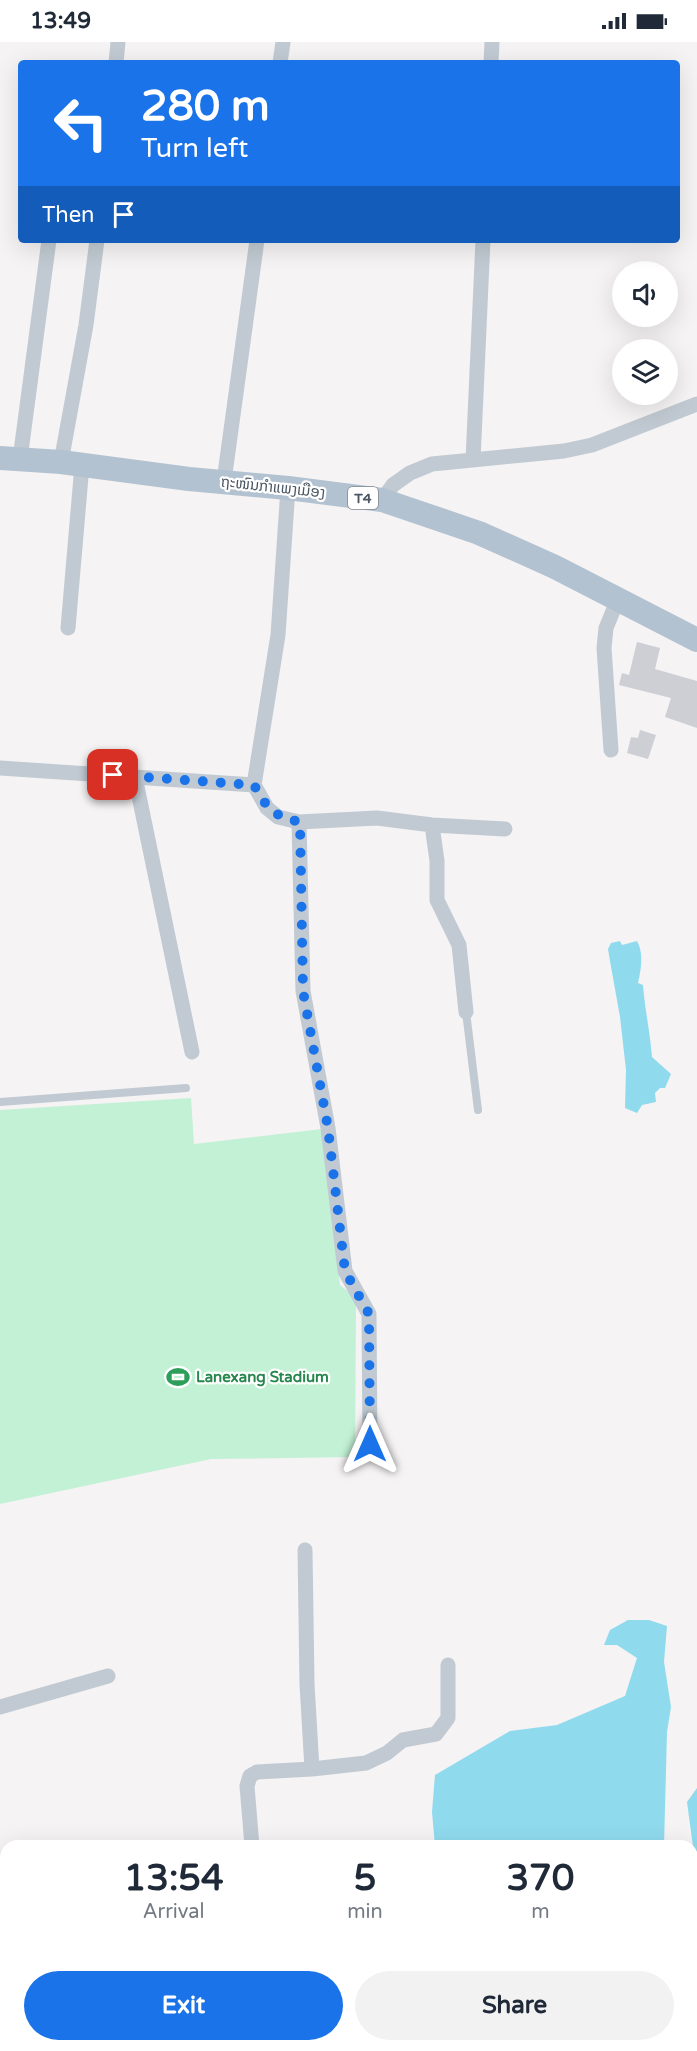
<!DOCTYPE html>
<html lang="en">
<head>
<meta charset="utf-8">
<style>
  body { margin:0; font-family:"Varela Round","Noto Sans Lao",sans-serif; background:#f2f2f3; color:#1f2937; height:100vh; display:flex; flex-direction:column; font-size:22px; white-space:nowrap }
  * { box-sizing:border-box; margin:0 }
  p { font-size:20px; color:#747a83 }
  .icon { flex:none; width:33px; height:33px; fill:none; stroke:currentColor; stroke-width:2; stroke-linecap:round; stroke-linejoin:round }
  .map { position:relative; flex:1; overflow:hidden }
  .sheet { position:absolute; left:0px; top:1798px; width:698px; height:212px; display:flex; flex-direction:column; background:#fff; border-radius:18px 18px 0 0; box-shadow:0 6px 24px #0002 }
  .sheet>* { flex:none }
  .banner { position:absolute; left:18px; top:18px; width:662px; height:183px; border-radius:6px; box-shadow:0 6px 24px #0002; background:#1a73e8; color:#fff; overflow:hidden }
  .fabs { position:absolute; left:612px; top:219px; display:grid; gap:12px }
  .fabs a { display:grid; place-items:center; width:66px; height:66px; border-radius:50%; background:#fff; box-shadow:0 6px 24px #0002; font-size:30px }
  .pin { position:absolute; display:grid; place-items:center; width:51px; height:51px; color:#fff; margin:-26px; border-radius:12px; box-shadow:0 3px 9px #0006 }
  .me { position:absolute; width:66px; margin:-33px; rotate:0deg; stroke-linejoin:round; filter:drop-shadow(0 0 4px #0008) }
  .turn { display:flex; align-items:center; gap:21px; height:126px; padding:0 24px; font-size:27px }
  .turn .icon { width:78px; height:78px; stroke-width:2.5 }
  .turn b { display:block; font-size:42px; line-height:51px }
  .then { display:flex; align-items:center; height:57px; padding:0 24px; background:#0003; gap:12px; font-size:22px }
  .eta { display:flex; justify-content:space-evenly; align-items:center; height:102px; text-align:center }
  .eta b { font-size:36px; font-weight:700; line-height:42px }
  .button { display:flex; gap:12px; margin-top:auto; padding:12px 24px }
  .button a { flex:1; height:69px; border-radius:36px; background:#1a73e8; color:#fff; font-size:24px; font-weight:700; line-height:69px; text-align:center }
  .button a+a { background:#f2f2f3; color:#1f2937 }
  .status { display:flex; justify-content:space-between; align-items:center; height:42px; padding:0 30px; background:#fff; direction:ltr }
  .status svg { height:16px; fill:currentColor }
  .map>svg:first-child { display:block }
  .green { fill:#c3f1d5 }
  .water { fill:#90daee }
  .building { fill:#cdcfd5 }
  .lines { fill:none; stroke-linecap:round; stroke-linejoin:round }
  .service { stroke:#c1cad2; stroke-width:8 }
  .minor { stroke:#c1cad2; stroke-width:15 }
  .primary { stroke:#b3c2d1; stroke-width:24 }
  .route { stroke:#1a73e8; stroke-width:10; stroke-dasharray:0 18 }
  .labels { text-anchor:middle; stroke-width:4.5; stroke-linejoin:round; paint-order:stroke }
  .shield { fill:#fff; stroke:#808990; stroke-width:1.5 }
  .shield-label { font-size:14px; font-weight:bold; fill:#4a5661 }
  .street-label { font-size:15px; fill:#4a5661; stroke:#fff }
  .leisure-label { font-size:15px; font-weight:bold; fill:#27864d; stroke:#fff; text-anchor:start }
</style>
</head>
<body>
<div class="status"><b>13:49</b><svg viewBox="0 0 49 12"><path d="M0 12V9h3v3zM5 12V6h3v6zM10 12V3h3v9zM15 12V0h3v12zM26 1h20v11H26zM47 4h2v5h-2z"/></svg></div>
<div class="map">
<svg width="697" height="2009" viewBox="0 0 697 2009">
  <rect width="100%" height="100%" fill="#f5f3f3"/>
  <path class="green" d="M191,1056L194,1102L322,1087L340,1243L356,1256L355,1415L211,1417L0,1462V1068Z"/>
  <path class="water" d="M620,899L622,903L637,899C644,911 641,928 638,941L643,943C645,968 650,990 652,1015L671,1032L665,1046H660L655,1051L656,1060L642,1063L637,1071L625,1066L626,1028L620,975L610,919L608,907L611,901Z
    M628,1578H649L667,1584L664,1620L671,1665L667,1690L664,1804H435L432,1770L435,1733L510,1689L557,1683L625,1654L637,1616L617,1603H604L610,1588Z
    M697,1746V1929L692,1925V1822L694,1812L687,1760Z
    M512,2004H640L638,2009H514Z"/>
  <path class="building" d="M637,600L660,606L655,627L697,639V686L665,675L671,656L619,643L622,631L629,633Z
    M640,688L656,693L648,717L627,711L631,695L638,696Z"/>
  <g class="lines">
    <path class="service" d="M466,970L478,1068
      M0,1060L186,1046"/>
    <path class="minor" d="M116,21L118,0
      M280,21L283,0
      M491,21L492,0
      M20,417L49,198
      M473,418L483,198
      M61,420L86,283L97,198
      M224,439L257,198
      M288,446L278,593L254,743L267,766L278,775L299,780L377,776L432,783L505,787
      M382,458L393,443L410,431L432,422L564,409L592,403L697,362
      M68,586L82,423
      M611,708L604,606L606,586L618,557
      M0,726L254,743
      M135,735L192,1010
      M299,780L303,949L328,1086L345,1229L369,1272L370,1402
      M432,783L437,819V858L459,903L466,970
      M305,1508L307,1642L312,1727
      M0,1665L108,1634
      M252,1804L247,1744L250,1734L257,1730L312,1727L366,1721L387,1711L403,1698L436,1692L448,1676V1623
      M0,1843L6,1840
      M325,2004L328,2009"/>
    <path class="primary" d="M0,416L61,420L189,437L288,446L382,458L479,491L555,525L697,598"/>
  </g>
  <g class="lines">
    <path class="route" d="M113,733L254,743C268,767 271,773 300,780L303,949L328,1086L345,1229L369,1272L370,1402"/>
  </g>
  <defs>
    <g id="stadium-bare" transform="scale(1.8)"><path d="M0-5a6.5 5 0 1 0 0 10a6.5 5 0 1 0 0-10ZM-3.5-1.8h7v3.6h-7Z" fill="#2e9e5b" stroke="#fff" stroke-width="2.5" paint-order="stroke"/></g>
  </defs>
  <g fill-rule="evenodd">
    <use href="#stadium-bare" x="178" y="1335"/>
  </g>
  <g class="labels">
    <rect class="shield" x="348" y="445" width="30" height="22" rx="4.5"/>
    <g class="shield-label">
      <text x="363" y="461">T4</text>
    </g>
    <g class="street-label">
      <text transform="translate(273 445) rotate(6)" y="5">ຖະໜົນກຳແພງເມືອງ</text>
    </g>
    <g class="leisure-label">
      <text x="196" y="1340">Lanexang Stadium</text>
    </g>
  </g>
</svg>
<div class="fabs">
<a><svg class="icon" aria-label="sound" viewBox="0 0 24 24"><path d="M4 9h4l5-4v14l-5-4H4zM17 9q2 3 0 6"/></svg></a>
<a><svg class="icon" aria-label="layers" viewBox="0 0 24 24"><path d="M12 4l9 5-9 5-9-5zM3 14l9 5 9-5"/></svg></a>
</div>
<div class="pin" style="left:113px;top:733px;background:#d93025"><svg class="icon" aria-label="arrive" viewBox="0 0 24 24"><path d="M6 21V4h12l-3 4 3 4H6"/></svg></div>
<svg class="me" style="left:370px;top:1402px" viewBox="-20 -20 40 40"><path d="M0-17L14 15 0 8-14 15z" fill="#1a73e8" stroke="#fff" stroke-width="4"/></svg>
<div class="banner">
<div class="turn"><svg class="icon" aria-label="left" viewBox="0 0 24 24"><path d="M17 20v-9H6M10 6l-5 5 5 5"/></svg><div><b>280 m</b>Turn left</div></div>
<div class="then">Then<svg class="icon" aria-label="arrive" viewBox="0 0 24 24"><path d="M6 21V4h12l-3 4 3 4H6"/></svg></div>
</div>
<section class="sheet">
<div class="eta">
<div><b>13:54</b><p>Arrival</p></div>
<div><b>5</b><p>min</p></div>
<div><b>370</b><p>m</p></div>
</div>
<div class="button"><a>Exit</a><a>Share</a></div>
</section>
</div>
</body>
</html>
